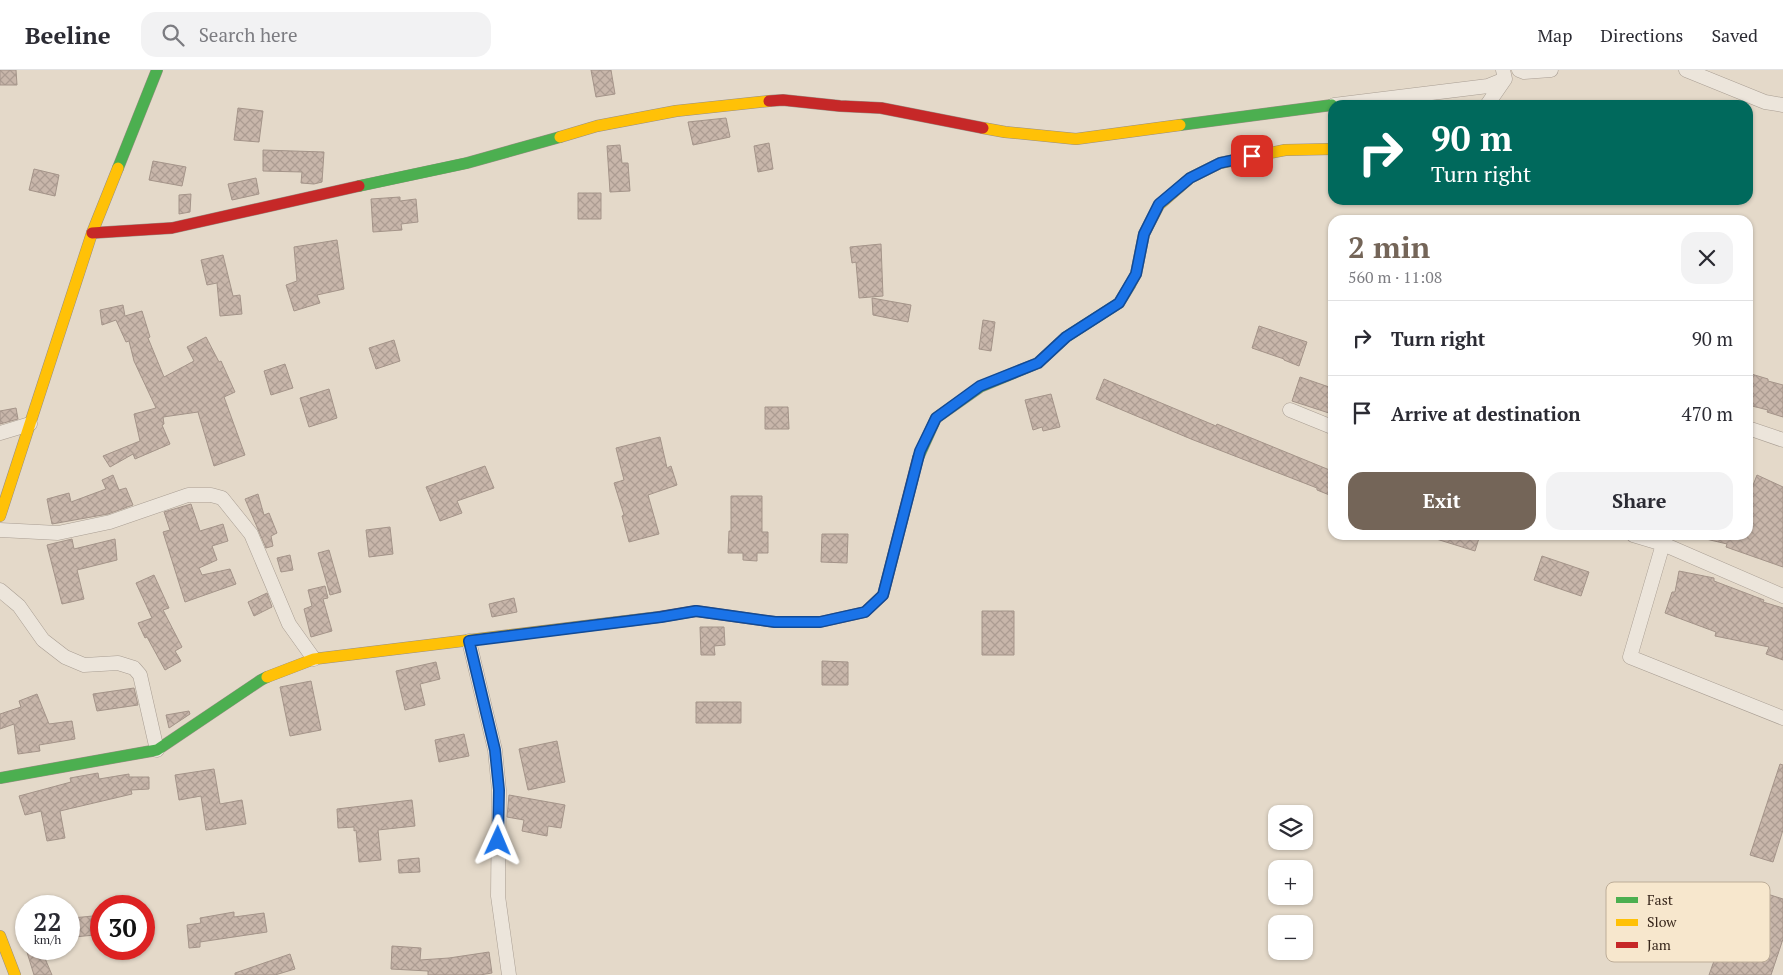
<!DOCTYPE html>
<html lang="en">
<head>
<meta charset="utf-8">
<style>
  body { margin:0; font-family:"PT Serif",serif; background:#f2f2f3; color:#2b2b33; height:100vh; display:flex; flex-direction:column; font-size:19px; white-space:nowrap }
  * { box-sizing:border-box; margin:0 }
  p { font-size:16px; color:#7c7c81 }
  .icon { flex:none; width:28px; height:28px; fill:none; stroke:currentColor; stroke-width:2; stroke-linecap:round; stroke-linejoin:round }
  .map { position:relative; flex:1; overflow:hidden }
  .sheet { position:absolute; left:1328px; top:145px; width:425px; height:325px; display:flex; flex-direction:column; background:#fff; border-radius:15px; box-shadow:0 1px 4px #0004 }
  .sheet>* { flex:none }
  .top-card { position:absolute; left:1328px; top:30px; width:425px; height:105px; border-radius:15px; box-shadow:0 1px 4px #0004; background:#00695c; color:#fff; overflow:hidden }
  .tools { position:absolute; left:1268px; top:735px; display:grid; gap:10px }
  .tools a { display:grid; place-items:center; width:45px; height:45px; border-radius:10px; background:#fff; box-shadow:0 1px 4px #0004; font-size:25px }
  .speed { position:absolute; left:15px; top:825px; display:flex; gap:10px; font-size:25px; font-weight:700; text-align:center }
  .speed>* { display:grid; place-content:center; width:65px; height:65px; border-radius:50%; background:#fff; box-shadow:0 1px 4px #0004; line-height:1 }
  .speed small { font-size:12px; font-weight:400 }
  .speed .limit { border:8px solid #d22; background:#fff; color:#111 }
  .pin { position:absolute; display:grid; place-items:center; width:42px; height:42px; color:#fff; margin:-21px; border-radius:10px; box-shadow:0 2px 8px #0006 }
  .me { position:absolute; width:55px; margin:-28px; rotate:1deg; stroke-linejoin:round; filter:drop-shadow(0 0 4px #0008) }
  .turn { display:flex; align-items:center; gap:18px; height:105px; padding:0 20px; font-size:22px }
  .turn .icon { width:65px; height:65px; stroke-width:2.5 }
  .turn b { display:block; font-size:35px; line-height:42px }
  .round { display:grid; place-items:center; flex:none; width:52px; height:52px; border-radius:15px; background:#f2f2f3 }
  .summary { display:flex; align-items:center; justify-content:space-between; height:85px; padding:0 20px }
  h1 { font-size:30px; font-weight:700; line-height:38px; color:#746558 }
  .button { display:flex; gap:10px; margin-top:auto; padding:10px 20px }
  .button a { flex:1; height:58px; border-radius:15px; background:#746558; color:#fff; font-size:20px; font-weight:700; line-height:58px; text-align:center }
  .button a+a { background:#f2f2f3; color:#2b2b33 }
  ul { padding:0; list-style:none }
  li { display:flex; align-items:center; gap:15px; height:75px; padding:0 20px; border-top:1px solid #e1e1e2 }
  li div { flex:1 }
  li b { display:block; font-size:19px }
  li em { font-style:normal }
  header { display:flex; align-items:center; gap:30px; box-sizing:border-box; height:70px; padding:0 25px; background:#fff; border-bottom:1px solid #e1e1e2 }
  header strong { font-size:24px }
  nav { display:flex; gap:28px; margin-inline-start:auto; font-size:18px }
  .search { width:350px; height:45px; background:#f2f2f3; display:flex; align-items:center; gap:12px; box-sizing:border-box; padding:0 18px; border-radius:15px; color:#7c7c81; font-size:19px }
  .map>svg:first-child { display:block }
  .building { fill:url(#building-cross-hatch); stroke:#a49489 }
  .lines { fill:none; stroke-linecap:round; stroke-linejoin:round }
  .street-casing { stroke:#a99e93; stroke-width:15 }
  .fast-casing { stroke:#988e83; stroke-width:12 }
  .slow-casing { stroke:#988e83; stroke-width:12 }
  .jam-casing { stroke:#988e83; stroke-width:12 }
  .street { stroke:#ece5db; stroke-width:14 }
  .fast { stroke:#4caf50; stroke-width:11 }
  .slow { stroke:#ffc107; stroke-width:11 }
  .jam { stroke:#c62828; stroke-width:11 }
  .route-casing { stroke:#114b97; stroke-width:12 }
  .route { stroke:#1a73e8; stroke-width:9 }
  .key { fill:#f7e7cd; stroke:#bdad98; stroke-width:1 }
  .key-label { font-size:14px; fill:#37261b }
</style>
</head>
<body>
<header>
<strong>Beeline</strong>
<div class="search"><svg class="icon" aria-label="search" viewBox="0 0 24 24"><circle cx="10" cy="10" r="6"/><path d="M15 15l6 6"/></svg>Search here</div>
<nav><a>Map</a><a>Directions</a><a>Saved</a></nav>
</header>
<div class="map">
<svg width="1783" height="905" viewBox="0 0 1783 905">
  <defs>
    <pattern id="building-cross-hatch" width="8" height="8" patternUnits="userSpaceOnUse" patternTransform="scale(1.25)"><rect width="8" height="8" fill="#c8b6aa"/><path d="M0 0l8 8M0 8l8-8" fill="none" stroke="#ac9c92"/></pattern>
  </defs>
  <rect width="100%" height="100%" fill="#e4d9c9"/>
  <path class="building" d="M0,0H16L17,15H0Z
    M591,0H611L615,24L596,27Z
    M238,38L263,41L259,72L234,70Z
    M726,48L730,67L693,75L688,52Z
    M769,73L773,99L758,102L754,76Z
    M620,75L622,93H628L630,121L610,122L607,76Z
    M263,80L324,82L322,112L314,114L301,113L302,102L263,101Z
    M153,91L186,97L182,116L149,110Z
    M34,99L59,105L55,126L29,120Z
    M256,108L259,124L232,130L228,114Z
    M578,123H601V149H578Z
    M191,124L190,142L179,144V125Z
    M400,127V131L416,129L418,152L401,154L402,160L373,162L371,129Z
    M337,170L344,219L317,225L320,233L294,241L286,215L297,211L294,177Z
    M881,174L883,226L859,228L856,192L852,193L850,177Z
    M223,185L233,226L240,225L242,244L220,246L217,213L207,215L201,190Z
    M872,228L911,235L908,252L873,245Z
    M123,235L125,246L142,241L150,267L148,268L164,307L194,291L187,277L206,267L219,292L221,291L235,322L224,327L245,385L214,396L198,342L163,347L164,354L162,355L170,374L135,389L133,384L110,397L103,386L140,371L134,344L156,338L134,291L129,271L126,272L116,250L102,255L100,240Z
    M983,250L995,252L991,281L979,279Z
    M1259,256L1307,272L1299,296L1284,290V289L1252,278Z
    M394,270L400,291L376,299L369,278Z
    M285,294L293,318L271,325L264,301Z
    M1748,303L1768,309V311L1783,315V347L1767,342L1768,340L1748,335Z
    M1300,307L1332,318V344L1292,331Z
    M1104,309L1216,356L1217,354L1332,401V426L1317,420V418L1191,369L1096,329Z
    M329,319L337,348L309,357L300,328Z
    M1051,324L1060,357L1043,361L1042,357L1033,360L1025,330Z
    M765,337H788L789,359H765Z
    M16,338L18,349L0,354V341Z
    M660,367L667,398L671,396L677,415L648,425L659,464L629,472L622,446L624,445L614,413L624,410L616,378Z
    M485,396L494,418L457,431L462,443L440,451L426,417Z
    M113,405L119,420L126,418L133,435L108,444L52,454L47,429L69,423L71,432L106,419L102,410Z
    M1757,405L1783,417V497L1726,477L1727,474L1706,469V465H1748V428Z
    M258,424L264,445L269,443L277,463L271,466L273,476L266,478L245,429Z
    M731,426H762V462H768V483H757V491L743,490V483H728L729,461H731Z
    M191,434L200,461L223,454L228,471L212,476L217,490L199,498L202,505L230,499L236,514L185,532L163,462L170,460L164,442Z
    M390,457L393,484L369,487L366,460Z
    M822,464H848L847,493L821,492Z
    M1433,465H1480L1475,481L1433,468Z
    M72,469L74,479L115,469L117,490L77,500L84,529L62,534L47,475Z
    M329,480L341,522L330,525L318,483Z
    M290,485L293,500L281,502L277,488Z
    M1542,486L1589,502L1581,526L1534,510Z
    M1679,501L1714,508V511L1764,530L1763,532L1783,538V590L1766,584L1769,577L1715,566L1716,562L1665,543L1672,522H1675Z
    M154,505L169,538L163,540L182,577L175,581L181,591L165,600L147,567L145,568L138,553L152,548L136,513Z
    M325,516L328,528L323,529L332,561L311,567L304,539L312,536L308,520Z
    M267,523L272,537L254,546L248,532Z
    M514,528L517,542L492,547L489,534Z
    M982,541H1014V585H982Z
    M700,557H724L725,575L714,576L715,585H701Z
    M822,591L848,592V615H822Z
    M436,592L440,609L420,614L425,635L405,640L396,601Z
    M311,611L321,660L290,666L280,617Z
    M134,618L138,635L97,641L93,624Z
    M37,624L49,654L72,651L75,669L39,675L40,681L18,684L14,654L0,659V644L21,637L19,631Z
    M696,632H741V653H696Z
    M189,641L190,644L169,658L166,645Z
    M464,664L469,686L439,692L435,670Z
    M557,671L565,712L528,720L519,679Z
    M1780,694L1783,695V760L1773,792L1750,785Z
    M214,699L220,734L242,730L246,754L206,760L201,726L179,730L175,705Z
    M98,703L99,709L129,704V707H149V719L131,720L132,724L60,741L65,768L47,771L41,741L25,745L19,726L71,712L70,708Z
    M509,725L565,735L561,758L548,756L547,766L522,761L524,750L507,747Z
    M412,730L415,756L378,760L381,790L359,792L356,760L354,761V757L338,758L337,739Z
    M419,788L420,802L399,803L398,790Z
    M1739,815L1783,829V869L1771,905H1709L1721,871H1722Z
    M234,842V847L264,843L267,862L200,872V877L189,878L187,855L201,853L200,848Z
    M93,846L95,865L74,867L72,848Z
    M392,876L421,878L420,890L449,888L489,882L492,903L480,905H428V901L391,899Z
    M26,879H41L52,905H34Z
    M290,884L295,899L275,905H235V903Z"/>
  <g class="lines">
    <g class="street-casing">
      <path id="street" d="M1519,0L1524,2L1551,0
        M1686,0L1765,32L1783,35
        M1334,35L1488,16L1505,9L1503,0
        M1487,35L1505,9
        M1290,340L1332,357
        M1748,358L1783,370
        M0,363L30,354
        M0,460L58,463L110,452L188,425H211L222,428L251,464L289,554L314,589
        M1633,465L1663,474L1783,526
        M1667,465L1663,474L1630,587L1783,648
        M0,520L19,536L43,570L65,587L84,595L118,593L134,598L140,605L157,680
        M469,571L495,680L499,720L498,826L509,905"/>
    </g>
    <g class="fast-casing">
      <path id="fast" d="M1180,55L1332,35
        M118,98L157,0
        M359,116L467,93L560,67
        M918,388L936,348L980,317L1038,293L1066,267L1119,233L1130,215
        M0,708L157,680L261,610L267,607"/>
    </g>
    <g class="slow-casing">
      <path id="slow" d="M983,58L1005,62L1076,69L1180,55
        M560,67L597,56L676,41L769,31
        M1130,215L1136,204L1144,164L1159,135L1190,108L1220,93L1285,80L1332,79
        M0,446L92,163L118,98
        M267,607L314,589L659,547
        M0,866L15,905"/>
    </g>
    <g class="jam-casing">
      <path id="jam" d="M769,31L783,30L840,36L881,38L983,58
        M92,163L172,158L359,116
        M659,547L696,541L775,552H820L865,542L883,525L918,388"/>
    </g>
    <use href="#street" class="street"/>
    <use href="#fast" class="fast"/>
    <use href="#slow" class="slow"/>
    <use href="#jam" class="jam"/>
  </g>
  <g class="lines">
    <g class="route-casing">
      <path id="route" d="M498,771L499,720L495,680L469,571L661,547L696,541L775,552H820L865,542L883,525L920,381L936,348L980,316L1038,293L1066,267L1119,233L1136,204L1144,164L1159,134L1190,108L1220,93L1252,86"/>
    </g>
    <use href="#route" class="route"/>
  </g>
  <rect x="1606" y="812" width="164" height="80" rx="8" class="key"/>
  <rect x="1616" y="827" width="22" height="6" fill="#4caf50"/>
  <rect x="1616" y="849" width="22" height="7" fill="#ffc107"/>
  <rect x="1616" y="872" width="22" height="6" fill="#c62828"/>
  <g class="key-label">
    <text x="1647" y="835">Fast</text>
    <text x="1647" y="857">Slow</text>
    <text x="1647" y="880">Jam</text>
  </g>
</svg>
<div class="tools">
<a><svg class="icon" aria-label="layers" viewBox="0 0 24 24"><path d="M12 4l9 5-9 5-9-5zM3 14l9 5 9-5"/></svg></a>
<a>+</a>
<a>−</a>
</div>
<div class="speed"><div>22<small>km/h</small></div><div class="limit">30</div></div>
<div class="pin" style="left:1252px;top:86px;background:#d93025"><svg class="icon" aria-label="arrive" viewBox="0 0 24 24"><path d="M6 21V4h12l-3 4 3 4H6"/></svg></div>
<svg class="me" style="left:498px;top:771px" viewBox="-20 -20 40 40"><path d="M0-17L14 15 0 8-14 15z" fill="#1a73e8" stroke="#fff" stroke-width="4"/></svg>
<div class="top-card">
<div class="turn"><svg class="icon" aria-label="right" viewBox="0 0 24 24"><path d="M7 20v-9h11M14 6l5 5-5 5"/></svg><div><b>90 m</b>Turn right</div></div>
</div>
<section class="sheet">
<div class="summary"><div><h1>2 min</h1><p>560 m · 11:08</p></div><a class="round"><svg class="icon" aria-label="close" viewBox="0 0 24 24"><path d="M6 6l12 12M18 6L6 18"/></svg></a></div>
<ul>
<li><svg class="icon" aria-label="right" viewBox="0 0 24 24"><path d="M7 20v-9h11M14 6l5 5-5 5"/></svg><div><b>Turn right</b></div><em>90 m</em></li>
<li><svg class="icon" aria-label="arrive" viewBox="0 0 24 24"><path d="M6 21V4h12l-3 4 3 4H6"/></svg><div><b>Arrive at destination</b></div><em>470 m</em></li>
</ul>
<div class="button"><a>Exit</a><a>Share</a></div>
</section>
</div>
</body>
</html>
